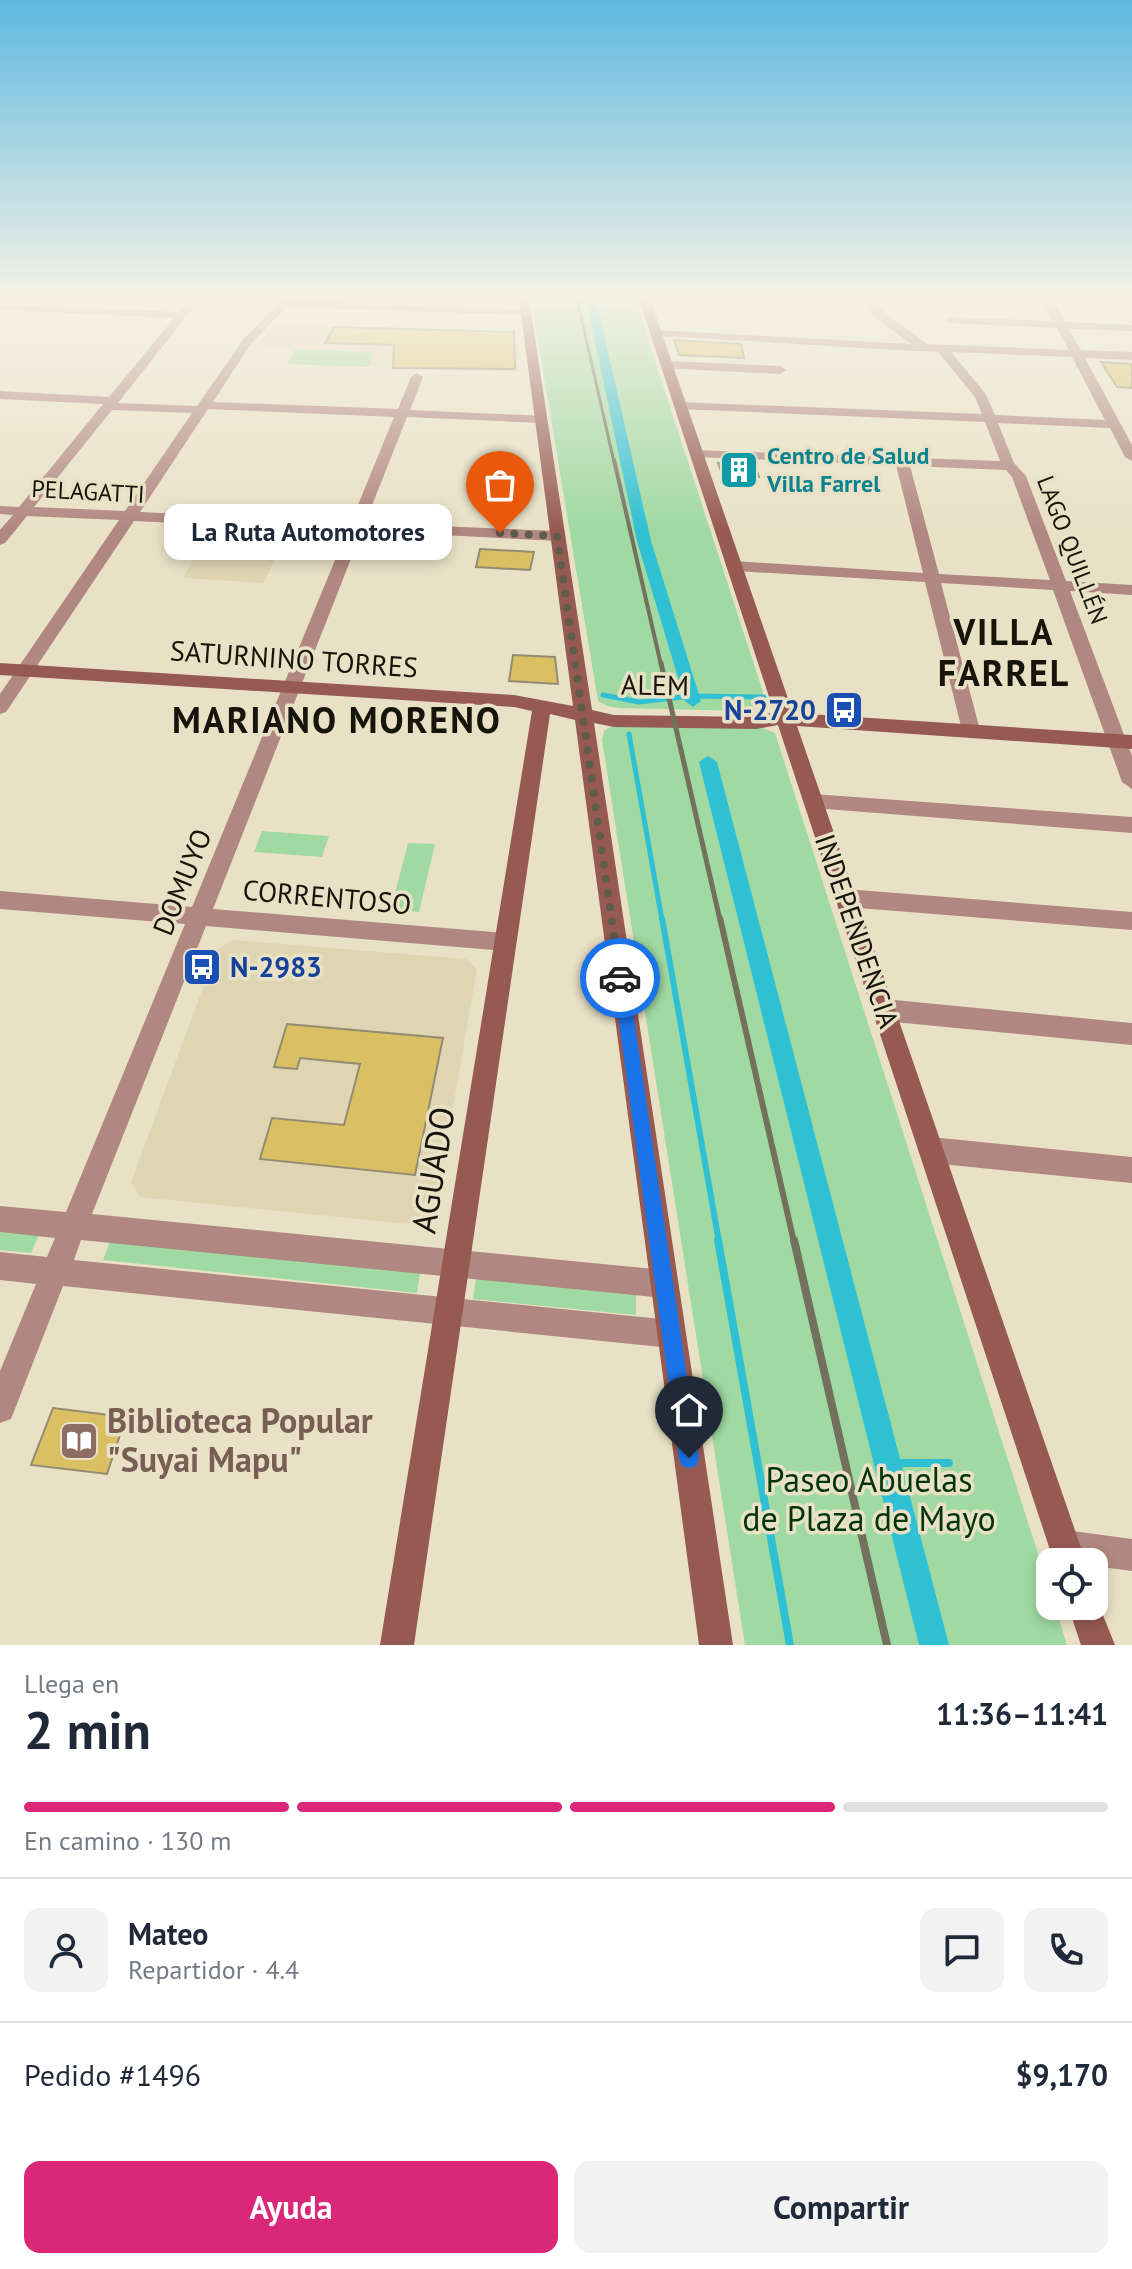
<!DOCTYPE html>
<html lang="es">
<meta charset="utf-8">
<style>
body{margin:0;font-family:"PT Sans",sans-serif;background:#f2f2f3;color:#1f2937;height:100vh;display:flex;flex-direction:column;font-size:30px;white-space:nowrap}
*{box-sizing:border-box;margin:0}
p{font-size:26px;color:#747a83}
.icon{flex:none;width:44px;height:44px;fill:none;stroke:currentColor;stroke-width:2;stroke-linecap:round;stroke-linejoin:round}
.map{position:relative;height:1645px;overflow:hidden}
.side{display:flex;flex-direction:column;background:#fff;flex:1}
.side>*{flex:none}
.tools{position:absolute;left:1036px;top:1548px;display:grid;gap:16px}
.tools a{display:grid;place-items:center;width:72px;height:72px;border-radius:16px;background:#fff;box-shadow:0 4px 12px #0003;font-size:40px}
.pin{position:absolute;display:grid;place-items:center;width:68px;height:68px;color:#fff;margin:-82px -34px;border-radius:50% 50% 50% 0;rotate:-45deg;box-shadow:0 0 8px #0007}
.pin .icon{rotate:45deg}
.courier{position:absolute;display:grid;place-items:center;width:80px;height:80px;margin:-40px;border:6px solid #1a73e8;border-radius:50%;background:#fff;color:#222;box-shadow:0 2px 10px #0007}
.bubble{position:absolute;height:56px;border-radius:16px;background:#fff;box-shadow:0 4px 12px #0003;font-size:26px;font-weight:800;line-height:56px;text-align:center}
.headline em{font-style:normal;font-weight:800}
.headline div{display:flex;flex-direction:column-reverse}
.headline{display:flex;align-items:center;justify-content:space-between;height:136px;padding:0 24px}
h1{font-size:52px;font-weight:800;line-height:60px}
.bar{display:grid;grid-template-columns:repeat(4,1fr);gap:12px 8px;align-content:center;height:96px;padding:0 24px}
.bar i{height:10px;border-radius:6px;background:#e0e1e3}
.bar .current{background:#db2777}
.bar p{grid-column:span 4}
.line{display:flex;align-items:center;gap:20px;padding:0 24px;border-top:2px solid #e0e1e3}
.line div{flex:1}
.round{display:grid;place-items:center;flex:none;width:84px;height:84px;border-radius:16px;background:#f2f2f3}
.button{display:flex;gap:16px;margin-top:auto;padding:16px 24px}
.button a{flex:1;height:92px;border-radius:16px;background:#db2777;color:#fff;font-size:32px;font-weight:800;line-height:92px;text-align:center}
.button a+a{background:#f2f2f3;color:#1f2937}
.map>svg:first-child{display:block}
.built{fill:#dfd5b3}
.green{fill:#a0d9a2}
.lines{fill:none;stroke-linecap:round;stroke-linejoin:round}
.stream-far2{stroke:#30c0d3;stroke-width:5}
.stream-far1{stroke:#30c0d3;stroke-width:6}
.stream{stroke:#30c0d3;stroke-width:8}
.canal{fill:#30c0d3;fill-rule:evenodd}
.building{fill:#dac062;stroke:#938c73;stroke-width:2}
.street{fill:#b18781;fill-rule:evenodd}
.secondary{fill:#965a53;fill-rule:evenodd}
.rail-far4{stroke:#74705e;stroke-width:3}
.rail-far3{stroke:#74705e;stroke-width:4}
.rail-far2{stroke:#74705e;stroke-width:5}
.rail-far1{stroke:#74705e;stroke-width:6}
.rail{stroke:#74705e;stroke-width:8}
.route{fill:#1a73e8}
.done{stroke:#605c4c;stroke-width:8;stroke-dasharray:0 14.4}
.labels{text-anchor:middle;stroke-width:7;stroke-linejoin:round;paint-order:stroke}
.far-culture-label{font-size:24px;font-weight:bold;fill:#0d838f;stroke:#e9e1c6;text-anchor:start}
.far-street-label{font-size:24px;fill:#17150b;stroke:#e9e1c6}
.street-label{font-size:28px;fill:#17150b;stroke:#e9e1c6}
.transit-label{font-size:28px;font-weight:bold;fill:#164399;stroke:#e9e1c6;text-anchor:end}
.near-street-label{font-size:34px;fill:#17150b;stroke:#e9e1c6}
.near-education-label{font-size:34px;font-weight:bold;fill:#785e54;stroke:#e9e1c6;text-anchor:start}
.near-park-label{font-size:34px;fill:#00350a;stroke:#e9e1c6}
.district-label{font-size:36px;font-weight:bold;letter-spacing:2px;fill:#17150b;stroke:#e9e1c6}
</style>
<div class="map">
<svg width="1132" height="1645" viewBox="0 0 1132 1645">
<rect width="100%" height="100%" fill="#e9e1c6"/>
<!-- built -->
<path class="built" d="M273,325L514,332L519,372L287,364L295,349L258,347Z
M210,527L287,531L264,583L183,578Z
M232,940L466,959L477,969L435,1212L418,1225L140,1197L131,1182L217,950Z"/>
<!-- green -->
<path class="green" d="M531,299H635L763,692L764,701L760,707L747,711L619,708L607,706L598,701Z
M296,349L374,352L368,367L287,364Z
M612,726L760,727L775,733L1050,1591V1606H1055L1067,1645H745L602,740L604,731Z
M262,831L329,836L322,857L254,852Z
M408,843L435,844L419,912L391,909Z
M0,1229L40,1233L31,1253L0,1250Z
M110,1241L420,1273L417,1293L103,1260Z
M476,1278L636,1294V1315L473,1299Z"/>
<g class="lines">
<!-- stream-far2 -->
<path class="stream-far2" d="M603,695L639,702L691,696L764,697
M629,734L662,920"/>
<!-- stream-far1 -->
<path class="stream-far1" d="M662,918L719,1242"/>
<!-- stream -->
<path class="stream" d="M718,1240L790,1645
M887,1463H949"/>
<!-- canal -->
<path class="canal" d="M586,299H596L651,541L701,701L693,707L685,701L637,541Z
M708,756L717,762L949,1645H919L699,762Z"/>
</g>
<!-- building -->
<path class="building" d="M334,327L514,332L515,369L393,368L394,345L325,343Z
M674,340L741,344L744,358L679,355Z
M1101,362L1132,364V388L1117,387Z
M754,462L759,477L724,479L718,463Z
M227,528L262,530L250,554L176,550L177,538L208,539L212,533H224Z
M480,549L534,552L530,570L476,567Z
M513,655L555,657L558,684L509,681Z
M287,1024L443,1038L415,1175L260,1159L272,1118L344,1125L360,1064L300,1058L297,1069L274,1067Z
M53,1408L126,1417L107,1474L31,1465Z"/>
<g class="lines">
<!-- street -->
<path class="street" d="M189,299H200L118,403L197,406L243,340L282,299L530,310V314L526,315L286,307L251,344L213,402L398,409L411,377L417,373L423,377L410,410L546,416L547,419L541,423L407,417L365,523L557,531L565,536L557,541L362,531L213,909L505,933L513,935L516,942L513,949L505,951L206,926L92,1214L664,1270L674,1274L678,1284L674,1294L664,1298L81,1240L74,1260L671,1320L681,1324L685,1334L681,1344L671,1348L63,1286L11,1419L0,1423V1371L36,1284L0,1280V1252L47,1257L55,1238L0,1232V1206L66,1212L185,924L0,909V891L192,907L347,531L134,521L6,712L0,714V694L119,520L27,516L5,543L0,545V530L13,515L0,514V506L19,507L103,404L0,399V391L109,397L174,318L0,310V304L179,312ZM208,409L394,417L351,522L140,512ZM112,410L192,413L125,511L34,507Z
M1042,299H1053L1065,322L1132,325V331L1069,329L1081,350L1132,352V360L1085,358L1132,445V461L1125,457L1110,428L998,423L1014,463L1026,476L1066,581L1132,585V595L1070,591L1132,756V789L1122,782L1053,590L941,583L980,730L971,737L962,730L925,582L734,571L726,566L734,561L923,573L896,465L696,457L691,456V450L1000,461L985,422L680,409L674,405L676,402L982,414L975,397L938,352C844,348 750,340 656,336L650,333L656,330L911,344L874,317L865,304L870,301L927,344L1069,350L1057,328L950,323L944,320L950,317L1053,321ZM951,352L1072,357L1105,420L995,415L985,393ZM910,466L1006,470L1012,477L1050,580L939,574Z
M667,361L780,366L786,370L780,374L663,368L661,365Z
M813,794L1132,817V833L813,808L806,806L803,801L806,796Z
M846,889L1132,912V930L846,907L838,904L835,898L838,892Z
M884,999L1132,1023V1045L884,1021L876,1017L872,1010L876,1003Z
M931,1137L1132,1157V1183L931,1163L922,1159L918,1150L922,1141Z
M1065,1530L1132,1539V1571L1094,1566V1562H1064L1053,1558L1049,1546L1053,1534Z"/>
<!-- secondary -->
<path class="secondary" d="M519,299H529L592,710L614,715L756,717L774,712L639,299H650L793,713L1132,735V749L797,726L1086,1562H1054L778,725L756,729L614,727L594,723L733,1645H699L575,720L550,714L414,1645H380L532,711L514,707L0,675V663L514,695L573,706Z
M1094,1593L1115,1645H1081L1068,1606H1094Z"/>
<!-- rail-far4 -->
<path class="rail-far4" d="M577,299L614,462"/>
<!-- rail-far3 -->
<path class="rail-far3" d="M614,460L661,665"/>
<!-- rail-far2 -->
<path class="rail-far2" d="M661,663L720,920"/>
<!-- rail-far1 -->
<path class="rail-far1" d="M720,918L794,1242"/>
<!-- rail -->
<path class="rail" d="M794,1240L887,1645"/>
</g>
<!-- sky -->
<linearGradient id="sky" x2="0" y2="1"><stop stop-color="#5eb9e0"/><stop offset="0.56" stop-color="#f5f2e5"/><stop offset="1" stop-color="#f5f2e5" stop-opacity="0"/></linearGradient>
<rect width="1132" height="530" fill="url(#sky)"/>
<!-- route -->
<path class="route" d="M620,971L628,978L699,1458L696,1466L689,1468L682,1466L679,1458L613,978Z"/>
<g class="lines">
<!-- done -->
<path class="done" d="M500,533L557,536L620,978"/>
</g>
<!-- icons -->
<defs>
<g id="building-square" transform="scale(2)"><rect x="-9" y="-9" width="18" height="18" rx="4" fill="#0f9aa8" stroke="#e9e1c6"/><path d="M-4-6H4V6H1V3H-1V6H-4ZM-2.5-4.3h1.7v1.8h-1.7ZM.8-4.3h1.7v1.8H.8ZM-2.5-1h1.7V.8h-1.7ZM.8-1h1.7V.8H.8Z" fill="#fff"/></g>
<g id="bus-square" transform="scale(2)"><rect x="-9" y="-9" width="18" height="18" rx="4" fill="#1a4fb4" stroke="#e9e1c6"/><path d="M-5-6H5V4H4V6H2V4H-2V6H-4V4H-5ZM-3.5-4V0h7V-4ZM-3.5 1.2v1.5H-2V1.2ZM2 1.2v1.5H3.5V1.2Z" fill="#fff"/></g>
<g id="library-square" transform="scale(2)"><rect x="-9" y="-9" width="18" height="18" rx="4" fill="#8d6e63" stroke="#e9e1c6"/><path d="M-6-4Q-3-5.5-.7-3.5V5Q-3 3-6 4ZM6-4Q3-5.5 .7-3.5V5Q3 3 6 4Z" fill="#fff"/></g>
</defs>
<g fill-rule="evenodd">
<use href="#building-square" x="739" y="470"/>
<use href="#bus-square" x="844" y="710"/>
<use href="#bus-square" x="202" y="967"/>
<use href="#library-square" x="79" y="1441"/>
</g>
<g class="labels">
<!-- far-culture labels -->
<g class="far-culture-label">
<text x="767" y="464">Centro de Salud<tspan x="767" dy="28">Villa Farrel</tspan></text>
</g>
<!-- far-street labels -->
<g class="far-street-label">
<text transform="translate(88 492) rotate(3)" y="8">PELAGATTI</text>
<text transform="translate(1072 550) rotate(69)" y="8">LAGO QUILLÉN</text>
</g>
<!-- street labels -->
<g class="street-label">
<text transform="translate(294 659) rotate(4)" y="10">SATURNINO TORRES</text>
<text transform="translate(655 685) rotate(1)" y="10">ALEM</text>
<text transform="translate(182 882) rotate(-68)" y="10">DOMUYO</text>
<text transform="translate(327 897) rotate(5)" y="10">CORRENTOSO</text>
<text transform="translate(857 931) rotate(71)" y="10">INDEPENDENCIA</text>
</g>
<!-- transit labels -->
<g class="transit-label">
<text x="816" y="720">N-2720</text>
<text x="230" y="977" text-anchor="start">N-2983</text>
</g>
<!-- near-street labels -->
<g class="near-street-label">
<text transform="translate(433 1170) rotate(-81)" y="12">AGUADO</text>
</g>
<!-- near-education labels -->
<g class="near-education-label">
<text x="107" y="1433">Biblioteca Popular<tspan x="107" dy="39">"Suyai Mapu"</tspan></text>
</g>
<!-- near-park labels -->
<g class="near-park-label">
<text x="869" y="1492">Paseo Abuelas<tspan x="869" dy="39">de Plaza de Mayo</tspan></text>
</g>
<!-- district labels -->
<g class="district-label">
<text x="1004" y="645">VILLA<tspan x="1004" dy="41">FARREL</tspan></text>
<text x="337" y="733">MARIANO MORENO</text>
</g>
</g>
</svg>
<div class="tools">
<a><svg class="icon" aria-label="locate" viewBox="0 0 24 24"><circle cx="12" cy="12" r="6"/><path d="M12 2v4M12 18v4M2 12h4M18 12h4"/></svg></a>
</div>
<div class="pin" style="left:500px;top:533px;background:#ea580c"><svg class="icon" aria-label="bag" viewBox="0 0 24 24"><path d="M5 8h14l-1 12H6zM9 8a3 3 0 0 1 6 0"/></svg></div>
<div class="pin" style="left:689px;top:1458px;background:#1f2937"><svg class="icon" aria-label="home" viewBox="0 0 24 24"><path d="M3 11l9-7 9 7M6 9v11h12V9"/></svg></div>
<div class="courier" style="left:620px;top:978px"><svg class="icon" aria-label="car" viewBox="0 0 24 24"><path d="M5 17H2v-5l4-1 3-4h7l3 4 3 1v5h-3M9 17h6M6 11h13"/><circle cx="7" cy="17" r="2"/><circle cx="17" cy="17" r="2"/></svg></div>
<div class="bubble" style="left:164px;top:504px;width:288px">La Ruta Automotores</div>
</div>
<section class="side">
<div class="headline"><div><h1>2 min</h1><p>Llega en</p></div><em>11:36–11:41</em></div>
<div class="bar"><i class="current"></i><i class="current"></i><i class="current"></i><i></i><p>En camino · 130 m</p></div>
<div class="line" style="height:144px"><a class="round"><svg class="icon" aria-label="person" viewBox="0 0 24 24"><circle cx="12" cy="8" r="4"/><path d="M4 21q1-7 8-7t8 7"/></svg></a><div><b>Mateo</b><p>Repartidor · 4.4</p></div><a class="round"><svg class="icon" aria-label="chat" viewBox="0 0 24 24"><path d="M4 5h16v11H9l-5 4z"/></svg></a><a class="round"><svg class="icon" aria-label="phone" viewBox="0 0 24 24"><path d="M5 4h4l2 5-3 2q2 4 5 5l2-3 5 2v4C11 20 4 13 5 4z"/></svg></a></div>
<div class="line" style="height:104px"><div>Pedido #1496</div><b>$9,170</b></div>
<div class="button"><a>Ayuda</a><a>Compartir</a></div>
</section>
